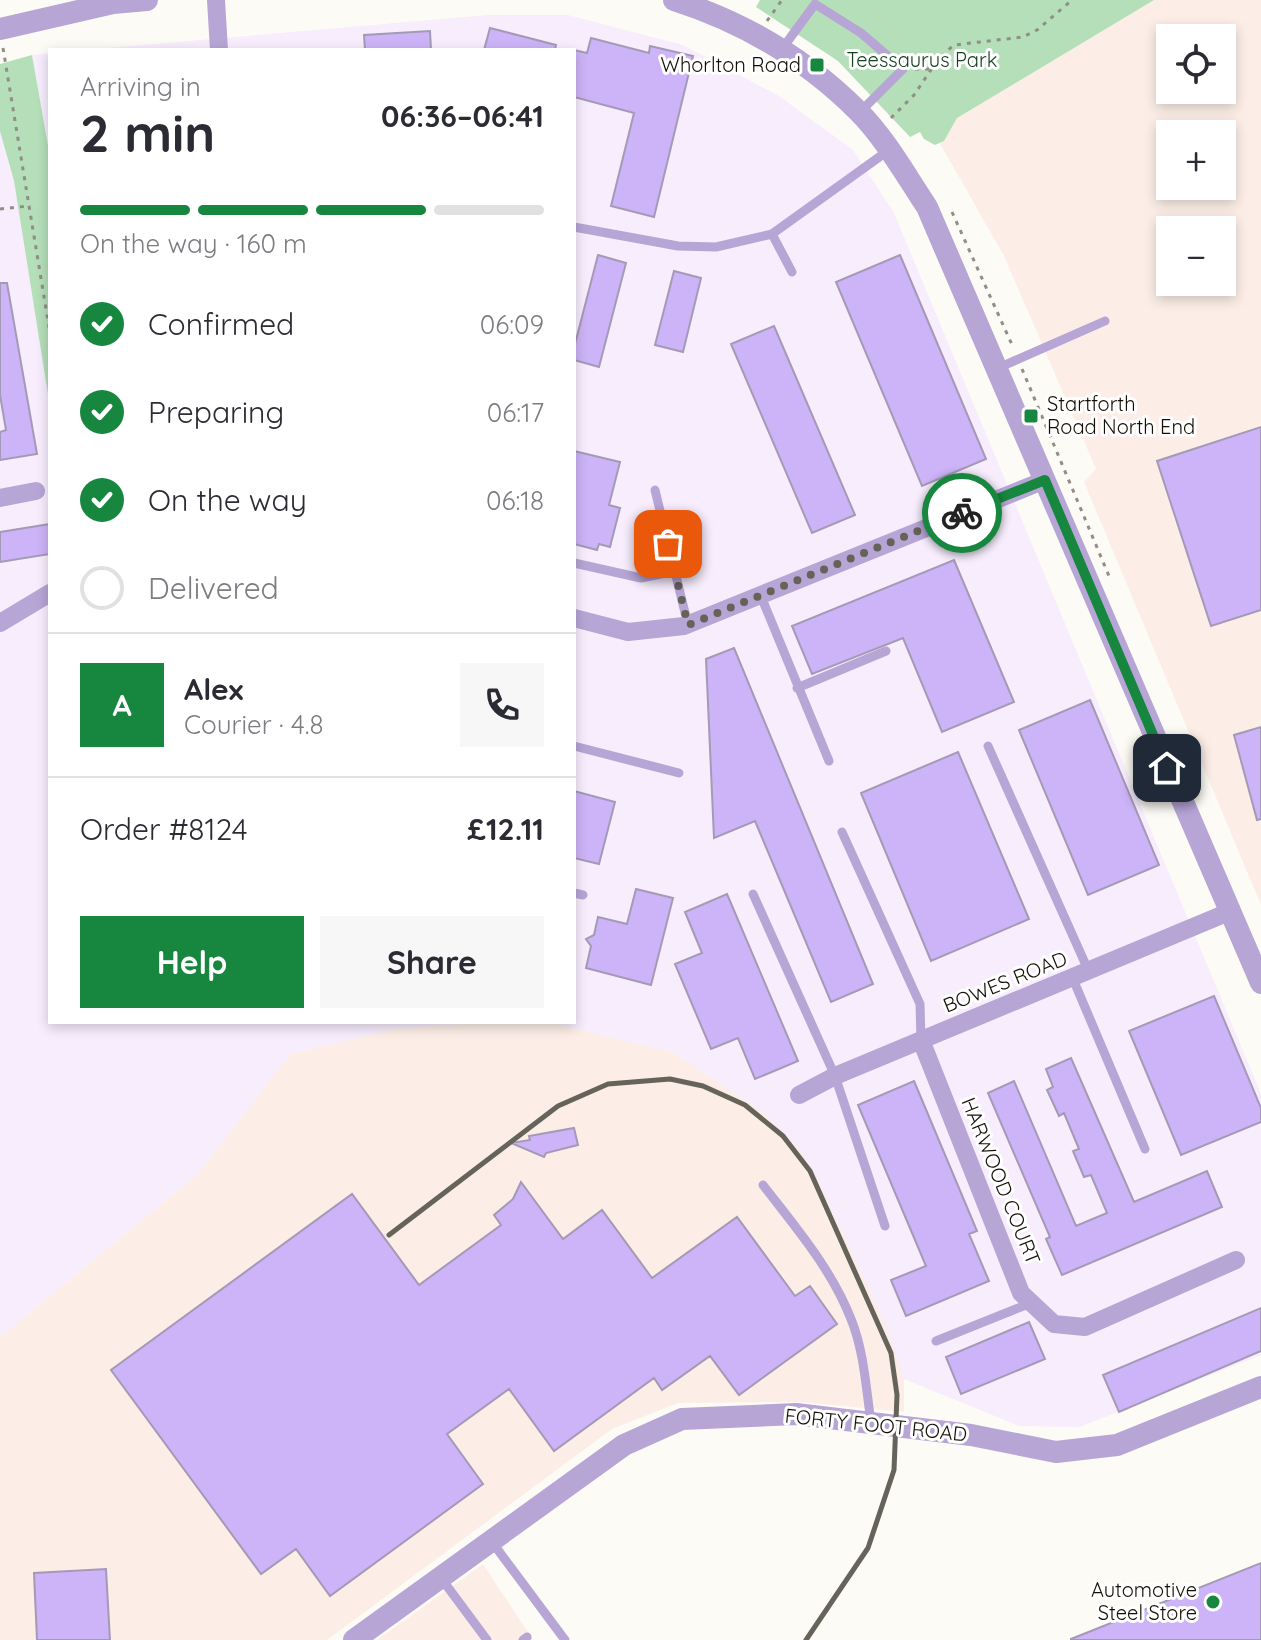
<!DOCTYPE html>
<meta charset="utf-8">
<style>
body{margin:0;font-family:Quicksand,sans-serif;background:#f7f7f7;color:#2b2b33;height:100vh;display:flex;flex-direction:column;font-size:30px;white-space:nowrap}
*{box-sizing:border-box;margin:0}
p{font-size:26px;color:#7c7c81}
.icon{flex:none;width:44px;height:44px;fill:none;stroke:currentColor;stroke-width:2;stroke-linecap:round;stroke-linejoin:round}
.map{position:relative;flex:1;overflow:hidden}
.panel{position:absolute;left:48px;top:48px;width:528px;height:976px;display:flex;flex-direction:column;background:#fff;border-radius:0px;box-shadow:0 4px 12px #0003}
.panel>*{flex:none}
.tools{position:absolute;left:1156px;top:24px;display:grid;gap:16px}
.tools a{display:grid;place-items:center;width:80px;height:80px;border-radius:0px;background:#fff;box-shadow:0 4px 12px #0003;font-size:40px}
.pin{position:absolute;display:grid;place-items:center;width:68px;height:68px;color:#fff;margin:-34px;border-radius:16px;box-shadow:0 4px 12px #0006}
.courier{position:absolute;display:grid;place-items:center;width:80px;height:80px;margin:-40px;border:6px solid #178740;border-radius:50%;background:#fff;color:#222;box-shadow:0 2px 10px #0007}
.head em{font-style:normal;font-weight:700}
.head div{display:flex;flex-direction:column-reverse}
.head{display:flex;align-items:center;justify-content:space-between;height:136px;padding:0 32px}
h1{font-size:52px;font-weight:700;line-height:60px}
.bar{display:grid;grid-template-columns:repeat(4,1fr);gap:12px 8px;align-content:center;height:96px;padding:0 32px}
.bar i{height:10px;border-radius:6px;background:#e1e1e2}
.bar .on{background:#178740}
.bar p{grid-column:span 4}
.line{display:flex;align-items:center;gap:20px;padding:0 32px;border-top:2px solid #e1e1e2}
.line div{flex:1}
.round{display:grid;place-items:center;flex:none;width:84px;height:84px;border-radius:0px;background:#f7f7f7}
ol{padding:0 32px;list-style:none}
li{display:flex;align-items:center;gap:24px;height:88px}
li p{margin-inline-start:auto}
li .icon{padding:8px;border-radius:50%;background:#178740;color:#fff;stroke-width:4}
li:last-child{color:#7c7c81}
li i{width:44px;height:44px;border:4px solid #e1e1e2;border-radius:50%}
.cta{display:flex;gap:16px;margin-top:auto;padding:16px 32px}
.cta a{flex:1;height:92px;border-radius:0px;background:#178740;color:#fff;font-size:32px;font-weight:700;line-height:92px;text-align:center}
.cta a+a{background:#f7f7f7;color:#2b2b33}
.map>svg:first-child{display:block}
.commercial{fill:#f7edfd}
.industrial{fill:#fceee7;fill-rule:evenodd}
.green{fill:#b4dfb9}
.building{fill:#cdb3f7;stroke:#a49ab6;stroke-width:2}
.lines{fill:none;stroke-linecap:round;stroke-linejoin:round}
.path{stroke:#908e86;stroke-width:3;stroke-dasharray:4 6;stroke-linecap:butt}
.service{stroke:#b7a5d6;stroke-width:9}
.minor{stroke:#b7a5d6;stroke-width:18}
.tertiary{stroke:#b7a5d6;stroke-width:22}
.rail{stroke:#66635b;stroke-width:5}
.done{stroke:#65625a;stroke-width:8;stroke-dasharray:0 14.4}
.route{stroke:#178740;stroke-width:10}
.poi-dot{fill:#178740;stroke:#fff;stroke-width:3}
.labels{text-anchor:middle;stroke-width:6;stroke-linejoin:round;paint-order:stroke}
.park-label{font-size:20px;fill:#16421f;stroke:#fff}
.poi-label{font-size:20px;fill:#130f06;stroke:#fff;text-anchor:end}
.street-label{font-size:20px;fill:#130f06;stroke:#fff}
</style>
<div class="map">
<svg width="1261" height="1640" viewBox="0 0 1261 1640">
<rect width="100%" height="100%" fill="#fdfbf5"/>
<!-- commercial -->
<path class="commercial" d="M488,15H568L683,45L779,96L853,150L894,213L1261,1094V1355L1080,1427L1019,1426L904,1379L820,1185L800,1149L760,1110L547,1022H574V50H85Z
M50,53V157L32,55Z
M0,131L14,181L50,407V1022H499L400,1028L291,1054L197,1175L0,1337Z"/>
<!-- industrial -->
<path class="industrial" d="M1144,0H1261V905L1084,482L1096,469L1004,256L930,126ZM1170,38H1222V90H1170ZM1170,134H1222V186H1170ZM1170,230H1222V282H1170Z
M499,1022H547L672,1052L760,1110L800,1149L820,1185L888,1330L904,1379V1412L802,1402L678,1403L612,1429L327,1640H0V1337L197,1175L290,1054L400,1028Z
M483,1564L533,1640H377Z"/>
<!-- green -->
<path class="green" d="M760,0H1154L957,118L944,141L935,145L924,139L920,132L910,137L838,61L756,7Z
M32,55L50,157V407L14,181L0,131V64Z"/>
<!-- building -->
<path class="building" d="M490,28L556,45L555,50H484Z
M430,31L431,50H365L364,35Z
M591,38L649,53L650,46L693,56L654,217L611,206L634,113L574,97V50L587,53Z
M598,255L626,263L599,367L574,360V348Z
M900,255L986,459L922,486L836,282Z
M674,271L701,278L683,352L655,345Z
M0,283H7L37,454L0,460V432L6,430L0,395Z
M774,326L855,515L812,533L731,344Z
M1261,427V610L1211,626L1157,461Z
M574,451L620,462L609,505L620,508L610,547L599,544L597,550L574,544Z
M50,524V554L0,562V532Z
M954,560L1014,702L942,732L903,638L812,674L792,626Z
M734,648L873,984L831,1002L755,821L714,838L706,659Z
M1090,700L1159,865L1088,895L1019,730Z
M1261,727V819L1257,820L1234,735Z
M958,752L1029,919L931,961L861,793Z
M574,791L615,802L599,864L574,858Z
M636,889L673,898L651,985L586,968L591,946L586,939L594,935L598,917L627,924Z
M727,894L798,1061L755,1079L738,1038L711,1049L675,964L702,953L685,912Z
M1214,996L1261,1108V1122L1181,1155L1129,1031Z
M1071,1058L1134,1202L1207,1171L1222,1207L1062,1275L1046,1239L1050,1237L988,1093L1014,1081L1076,1226L1107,1213L1091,1175L1084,1177L1073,1151L1079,1149L1064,1113L1059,1116L1047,1090L1053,1087L1046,1069Z
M914,1081L977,1231L969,1234L989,1281L906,1316L891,1280L926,1266L858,1105Z
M574,1128L578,1145L546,1153L544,1157L511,1143L530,1140L529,1136Z
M521,1182L563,1239L602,1210L652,1278L737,1217L795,1296L810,1286L837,1324L739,1395L710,1356L662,1390L654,1378L554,1451L509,1389L447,1434L483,1484L330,1596L296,1549L261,1574L111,1370L352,1194L419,1285L501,1225L494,1215L513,1199Z
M1261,1308V1351L1119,1412L1103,1375Z
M1029,1322L1045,1359L961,1394L946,1357Z
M1261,1563V1640H1071V1639Z
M106,1569L110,1640H37L34,1573Z"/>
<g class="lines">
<!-- path -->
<path class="path" d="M767,21L782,0
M3,48L50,333
M915,69H931
M891,118L914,95L939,58L954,45L1023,37L1037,30L1072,0
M0,209L28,206
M952,212L1013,347
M1022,369L1109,576"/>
<!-- service -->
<path class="service" d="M782,49L815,4L861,33L903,69L860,112
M574,227L678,246L716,247L772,234L889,150
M772,234L792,272
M998,368L1105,321
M655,490L688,625
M574,563L641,578L675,571
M760,594L829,761
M797,688L886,651
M574,746L679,773
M988,746L1089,972
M842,832L920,1004L921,1040
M574,893L583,895
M753,894L835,1076L885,1226
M1073,979L1145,1149
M763,1185C796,1228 831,1268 851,1319C864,1351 866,1388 871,1422
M936,1341L1031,1303
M492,1542L565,1640
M441,1578L487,1640
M523,1640L527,1637"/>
<!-- minor -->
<path class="minor" d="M216,0L219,50
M0,498L36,491
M574,618L628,632L684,626L1045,480
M0,623L50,593
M921,1040L1021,1293L1054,1324L1085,1327L1236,1260
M799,1095L835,1076L1229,912"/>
<!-- tertiary -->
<path class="tertiary" d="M674,0C743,22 806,59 858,111C885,138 905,174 927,207L1261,983
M0,29L113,3L147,0
M354,1640L624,1445L682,1419L796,1414L971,1435L1056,1452L1117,1445L1261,1387"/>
<!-- rail -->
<path class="rail" d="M389,1235L558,1106L608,1084L670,1079L703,1086L745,1105L783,1136L810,1171L891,1353L897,1395L894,1470L868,1548L806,1640"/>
</g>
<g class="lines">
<!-- done -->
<path class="done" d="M668,544L688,625L962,513"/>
<!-- route -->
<path class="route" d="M962,513L1045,480L1167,768"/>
</g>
<!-- markers -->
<g class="poi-dot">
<rect x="809" y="57" width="16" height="16" rx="4"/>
<rect x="1023" y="408" width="16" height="16" rx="4"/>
<circle cx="1213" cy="1602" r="8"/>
</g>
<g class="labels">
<!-- park labels -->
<g class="park-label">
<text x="922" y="67">Teessaurus Park</text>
</g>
<!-- poi labels -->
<g class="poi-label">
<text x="801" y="72">Whorlton Road</text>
<text x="1047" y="411" text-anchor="start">Startforth<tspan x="1047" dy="23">Road North End</tspan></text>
<text x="1197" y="1597">Automotive<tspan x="1197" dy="23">Steel Store</tspan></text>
</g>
<!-- street labels -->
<g class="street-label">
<text transform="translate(1005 982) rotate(-22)" y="7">BOWES ROAD</text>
<text transform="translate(1001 1181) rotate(68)" y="7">HARWOOD COURT</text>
<text transform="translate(876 1425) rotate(6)" y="7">FORTY FOOT ROAD</text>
</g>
</g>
</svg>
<div class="tools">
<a><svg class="icon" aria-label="locate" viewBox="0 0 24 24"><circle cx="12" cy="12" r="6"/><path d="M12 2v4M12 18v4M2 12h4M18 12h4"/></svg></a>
<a>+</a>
<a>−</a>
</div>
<div class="pin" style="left:668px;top:544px;background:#ea580c"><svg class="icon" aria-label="bag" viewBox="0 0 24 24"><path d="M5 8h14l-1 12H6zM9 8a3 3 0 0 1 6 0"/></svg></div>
<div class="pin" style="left:1167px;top:768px;background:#1f2937"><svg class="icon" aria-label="home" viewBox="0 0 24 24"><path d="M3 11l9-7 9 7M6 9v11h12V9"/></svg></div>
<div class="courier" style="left:962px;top:513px"><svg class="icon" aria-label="bike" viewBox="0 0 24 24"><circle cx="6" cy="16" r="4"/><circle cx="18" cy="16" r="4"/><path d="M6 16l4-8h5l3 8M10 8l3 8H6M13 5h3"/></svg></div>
<section class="panel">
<div class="head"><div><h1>2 min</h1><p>Arriving in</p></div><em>06:36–06:41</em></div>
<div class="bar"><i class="on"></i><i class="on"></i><i class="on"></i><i></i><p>On the way · 160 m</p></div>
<ol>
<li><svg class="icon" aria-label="check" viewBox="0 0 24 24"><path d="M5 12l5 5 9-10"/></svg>Confirmed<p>06:09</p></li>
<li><svg class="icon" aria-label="check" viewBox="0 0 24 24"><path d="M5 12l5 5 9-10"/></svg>Preparing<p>06:17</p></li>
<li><svg class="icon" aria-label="check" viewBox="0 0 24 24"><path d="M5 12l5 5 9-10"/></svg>On the way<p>06:18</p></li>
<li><i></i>Delivered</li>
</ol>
<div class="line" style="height:144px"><b class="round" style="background:#178740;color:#fff">A</b><div><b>Alex</b><p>Courier · 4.8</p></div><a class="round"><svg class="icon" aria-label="phone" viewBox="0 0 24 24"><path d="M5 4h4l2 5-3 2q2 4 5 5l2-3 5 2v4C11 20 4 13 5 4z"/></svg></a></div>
<div class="line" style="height:104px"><div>Order #8124</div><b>£12.11</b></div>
<div class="cta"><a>Help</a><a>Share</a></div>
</section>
</div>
